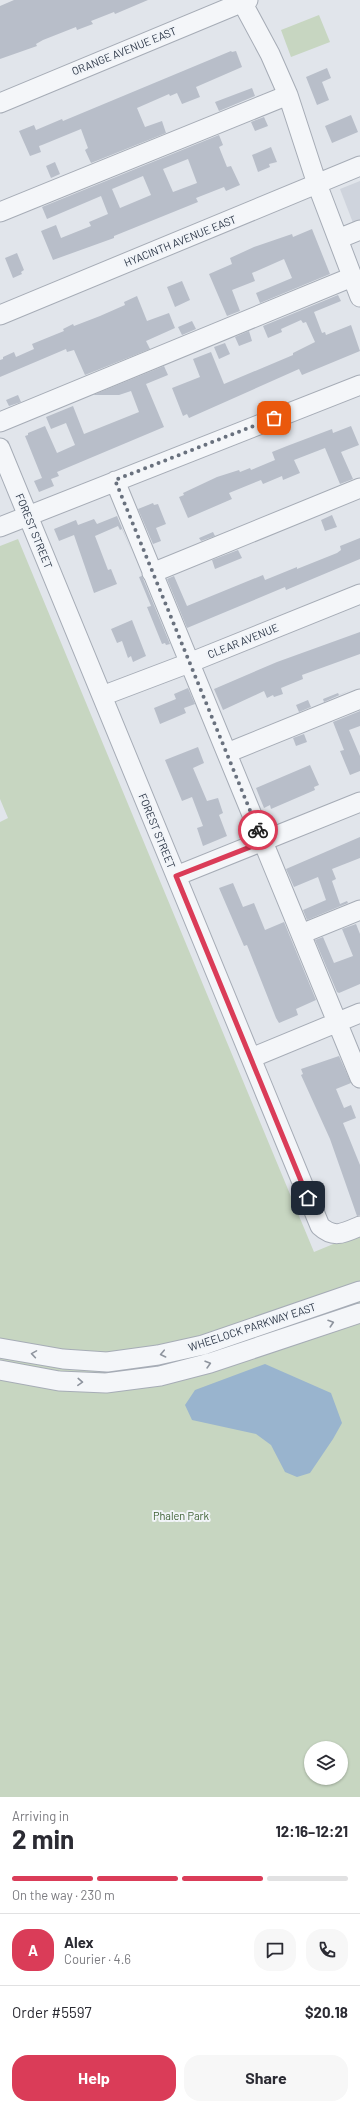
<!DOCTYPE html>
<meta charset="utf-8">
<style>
body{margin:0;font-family:Barlow,sans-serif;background:#f7f7f7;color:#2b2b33;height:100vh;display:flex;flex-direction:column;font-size:15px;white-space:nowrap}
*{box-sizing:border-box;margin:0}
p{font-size:13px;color:#7c7c81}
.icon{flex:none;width:22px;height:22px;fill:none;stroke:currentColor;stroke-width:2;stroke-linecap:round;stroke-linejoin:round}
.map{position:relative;height:1797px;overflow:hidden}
.panel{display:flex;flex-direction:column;background:#fff;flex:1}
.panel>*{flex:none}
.buttons{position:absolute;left:304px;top:1741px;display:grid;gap:8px}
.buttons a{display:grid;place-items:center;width:44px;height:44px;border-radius:50%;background:#fff;box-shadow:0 1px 3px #0004;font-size:20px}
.pin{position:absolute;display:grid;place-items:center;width:34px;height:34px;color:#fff;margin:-17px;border-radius:8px;box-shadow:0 2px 6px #0006}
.courier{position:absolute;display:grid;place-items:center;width:40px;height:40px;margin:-20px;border:3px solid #da3c58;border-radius:50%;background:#fff;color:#222;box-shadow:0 1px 5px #0007}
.summary em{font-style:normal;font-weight:700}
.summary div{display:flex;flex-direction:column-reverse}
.summary{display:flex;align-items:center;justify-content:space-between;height:68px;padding:0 12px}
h1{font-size:26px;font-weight:700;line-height:30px}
.bar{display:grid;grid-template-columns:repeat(4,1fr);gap:6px 4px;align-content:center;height:48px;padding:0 12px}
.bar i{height:5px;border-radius:3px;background:#e1e1e2}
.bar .active{background:#da3c58}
.bar p{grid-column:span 4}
.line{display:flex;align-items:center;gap:10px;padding:0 12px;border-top:1px solid #e1e1e2}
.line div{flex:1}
.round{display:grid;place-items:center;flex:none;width:42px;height:42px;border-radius:16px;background:#f7f7f7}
.primary-button{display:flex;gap:8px;margin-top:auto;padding:8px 12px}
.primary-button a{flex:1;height:46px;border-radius:16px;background:#da3c58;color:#fff;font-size:16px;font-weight:700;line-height:46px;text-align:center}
.primary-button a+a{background:#f7f7f7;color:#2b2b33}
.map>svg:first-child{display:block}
.built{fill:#cfd4dd}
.green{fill:#c7d6c1;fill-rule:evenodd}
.water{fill:#99b4ce}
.building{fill:#b8bec9;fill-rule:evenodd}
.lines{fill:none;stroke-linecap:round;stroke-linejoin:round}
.minor-casing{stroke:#a6acb6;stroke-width:21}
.minor{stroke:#f4f6f9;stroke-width:19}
.oneway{stroke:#8e949e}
.done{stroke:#69717e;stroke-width:4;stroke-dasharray:0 7.2}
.route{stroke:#da3c58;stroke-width:5}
.labels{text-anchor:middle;stroke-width:4;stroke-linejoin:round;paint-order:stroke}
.street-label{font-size:11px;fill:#283344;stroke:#f1f4f8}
.park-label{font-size:11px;fill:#3e6134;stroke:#f1f4f8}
</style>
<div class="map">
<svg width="360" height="1797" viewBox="0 0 360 1797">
<rect width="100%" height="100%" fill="#e1e5eb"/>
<!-- built -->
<path class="built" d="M360,181V241L340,189Z"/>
<!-- green -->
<path class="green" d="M319,15L330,42L291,57L281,30Z
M18,539L314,1252L360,1233V1797H0V822L8,818L0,799V546ZM311,1748H341V1778H311Z"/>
<!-- water -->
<path class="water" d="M265,1364L331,1393L342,1423L333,1439L310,1473L297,1477L285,1472L271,1445L256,1434L192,1420L185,1405L195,1390Z"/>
<!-- building -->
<path class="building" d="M14,0H148L115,14L114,12L91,21L93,24L77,30L76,27L43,40L36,44L37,46L0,59V6Z
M231,51L232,52L236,51L242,67L196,87L200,97L182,104L177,93L170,96L169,94L137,108L145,127L162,121L166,133L91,163L85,150L88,148L81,129L42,145L39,146L41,152L30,156L19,131L34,125L36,130L62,119L63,121Z
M327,68L331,78L322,82L329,100L317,105L306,77Z
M252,88L255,96L219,111L215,102Z
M351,115L358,132L332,143L325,126Z
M264,117L268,126L255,131L251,122Z
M219,135L223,145L219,147L227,167L231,166L240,185L226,191L224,187L196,198L198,202L114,236V238L53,260L41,231L56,225L61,238L91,226L89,222L108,214L101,196L47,219L42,207ZM188,159L197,183L173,192L163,169ZM143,176L151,195L120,208L112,189Z
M271,147L277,162L269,164L270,167L258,172L252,155Z
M55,162L60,174L51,178L46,166Z
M312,229L330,274L260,303L256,293L292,278L284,259L252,273L255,281L232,290L240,311L227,316L209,274L232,264L230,258L254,247L292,234L293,237Z
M17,253L24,270L21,272L22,274L13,278L5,258Z
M182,281L190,300L175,307L167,287Z
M338,295L341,301L314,312L322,333L325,332L326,335L351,325L360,351L302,375L299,369L189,418L187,414L183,416L172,388L200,377L193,359L211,352L224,384L293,355V353L315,342L306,322L303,323L301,320L281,329L282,332L268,338L263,326Z
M137,296L147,321L169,313L175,328L146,341L150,349L85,375L74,350L67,352L66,349L0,377V360L3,359V357L14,352L16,357L34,349L32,344L64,331L63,329L73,324L74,326L100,316L125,305L124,302Z
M192,321L196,329L182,335L178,327Z
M249,331L252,341L239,346L235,337Z
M225,343L230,354L219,359L214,347Z
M164,366L168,375L146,384L164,427L57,472L59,476L51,479L54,486L39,492L34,481L42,478L25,436L28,435V433L45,426L57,453L75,445L66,423L51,429L46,417L73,406L84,434L139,412L131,391L119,395H93Z
M18,395L21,402L9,406L6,400Z
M351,426L359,445L341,452L353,479L340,484L325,448L294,460L300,473L283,480L282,476L263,484L261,480L229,493L232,499L188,518L179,497L184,495L183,493L217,477L239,470L240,472L250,468L251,470L275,460L272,452L287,446L332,429L333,433Z
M153,503L154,505L158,504L166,524L156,528L161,541L153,544L138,509Z
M332,515L337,527L325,531L321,520Z
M117,516L132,552L122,529L120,530L118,526L95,536L108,570L111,569L117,584L94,593L74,535L59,541L54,529L76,520L78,525L94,519L97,524Z
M213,532L215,536L201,541L199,538Z
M360,538V559L286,590L285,587L187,628L167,579L174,576L187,606L263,575L265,580L297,567V569L337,553L341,550L340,546Z
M238,550L242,558L215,569L212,560Z
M142,576L170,644L166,645L165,643L162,644L147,607L151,606L139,577Z
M132,620L146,656L133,662L131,656L128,658L122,641L117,643L111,629Z
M360,632V654L302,675L303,679L281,688L283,694L274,697L273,695L267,698L264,691L223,710L214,689L277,662Z
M188,688L195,704L184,708L186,713L160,724L154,708L176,699L174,694Z
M353,689L324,702L323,699L338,693L339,695Z
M308,700L311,707L299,712L296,705Z
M360,711V726L349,730L360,756V771L350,775L340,751L344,750L333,722Z
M304,734L307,742L296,746L293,738Z
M198,747L204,763L193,768L207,801L218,798L223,813L219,815L227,836L203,846L197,828L203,826L192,797L182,801L165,760Z
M310,765L319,785L314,787L315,790L271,809L270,805L264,808L256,788Z
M360,837V858L332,869L336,879L332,881L340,904L347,901L348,903L307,920L303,910L326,900L318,877L294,887L286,869Z
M233,883L243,907L254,903L265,930L284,922L316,1000L296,1009L298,1015L279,1023L276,1018L247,945L244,946L219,888Z
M356,924L360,934V984L339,993L337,992L315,940L323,937L334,963L353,956L342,929Z
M339,1056L351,1083L336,1089L344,1108L351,1105L356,1118L343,1123L360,1165V1215L357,1216L330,1139L301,1075L303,1074L301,1069Z"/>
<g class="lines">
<!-- minor casing -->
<g class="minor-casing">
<path id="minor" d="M241,0L270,54L288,95L317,184L360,297
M0,103L248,0
M0,212L288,95
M338,239L360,230
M0,315L360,166
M0,422L352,277
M0,448L320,1226C334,1239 344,1233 360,1226
M115,481L360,1078
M0,527L360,385
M152,573L360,488
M102,696L189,663L360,594
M227,753L360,699
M176,876L360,802
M301,934L360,910
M251,1058L360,1013
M0,1348L63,1359L107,1362L158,1355L203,1345L360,1291
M0,1370L59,1381L106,1383L160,1376L210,1363L360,1313"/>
</g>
<!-- minor -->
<use href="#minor" class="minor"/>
</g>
<!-- one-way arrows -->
<defs><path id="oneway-chevron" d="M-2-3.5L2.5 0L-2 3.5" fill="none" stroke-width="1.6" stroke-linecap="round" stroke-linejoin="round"/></defs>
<g class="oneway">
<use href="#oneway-chevron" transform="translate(331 1323) rotate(-18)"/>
<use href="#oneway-chevron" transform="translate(34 1354) rotate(-171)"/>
<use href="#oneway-chevron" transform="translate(163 1354) rotate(168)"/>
<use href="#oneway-chevron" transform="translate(208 1364) rotate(-16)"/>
<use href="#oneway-chevron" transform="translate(80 1382) rotate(3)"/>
</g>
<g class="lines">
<!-- done -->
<path class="done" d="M258,830L115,480L274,418"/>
<!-- route -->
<path class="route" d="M258,830L263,842L176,876L308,1198"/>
</g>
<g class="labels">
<!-- street labels -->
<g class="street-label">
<text transform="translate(124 51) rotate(-22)" y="4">ORANGE AVENUE EAST</text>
<text transform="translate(180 241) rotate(-22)" y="4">HYACINTH AVENUE EAST</text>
<text transform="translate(34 531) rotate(68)" y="4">FOREST STREET</text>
<text transform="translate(243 641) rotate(-22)" y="4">CLEAR AVENUE</text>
<text transform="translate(157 831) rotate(68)" y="4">FOREST STREET</text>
<text transform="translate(252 1327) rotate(-18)" y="4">WHEELOCK PARKWAY EAST</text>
</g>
<!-- park labels -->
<g class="park-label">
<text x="181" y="1520">Phalen Park</text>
</g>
</g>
</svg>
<div class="buttons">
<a><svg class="icon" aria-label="layers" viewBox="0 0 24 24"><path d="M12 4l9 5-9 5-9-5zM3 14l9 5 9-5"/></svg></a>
</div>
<div class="pin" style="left:274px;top:418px;background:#ea580c"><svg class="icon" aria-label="bag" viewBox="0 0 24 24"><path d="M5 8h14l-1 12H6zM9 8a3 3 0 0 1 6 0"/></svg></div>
<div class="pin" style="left:308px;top:1198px;background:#1f2937"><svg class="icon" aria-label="home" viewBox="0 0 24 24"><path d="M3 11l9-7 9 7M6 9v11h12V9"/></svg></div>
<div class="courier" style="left:258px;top:830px"><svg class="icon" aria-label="bike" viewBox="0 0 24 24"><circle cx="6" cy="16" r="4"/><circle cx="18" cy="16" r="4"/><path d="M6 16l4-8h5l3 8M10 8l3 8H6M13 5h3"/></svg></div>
</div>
<section class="panel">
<div class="summary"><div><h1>2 min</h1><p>Arriving in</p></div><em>12:16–12:21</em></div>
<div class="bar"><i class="active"></i><i class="active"></i><i class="active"></i><i></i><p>On the way · 230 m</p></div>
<div class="line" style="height:72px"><b class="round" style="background:#da3c58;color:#fff">A</b><div><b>Alex</b><p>Courier · 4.6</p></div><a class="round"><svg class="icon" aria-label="chat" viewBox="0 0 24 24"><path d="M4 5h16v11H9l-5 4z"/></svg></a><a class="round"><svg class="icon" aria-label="phone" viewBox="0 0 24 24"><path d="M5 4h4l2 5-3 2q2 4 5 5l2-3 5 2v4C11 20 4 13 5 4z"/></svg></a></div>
<div class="line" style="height:52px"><div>Order #5597</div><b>$20.18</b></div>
<div class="primary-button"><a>Help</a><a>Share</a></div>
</section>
